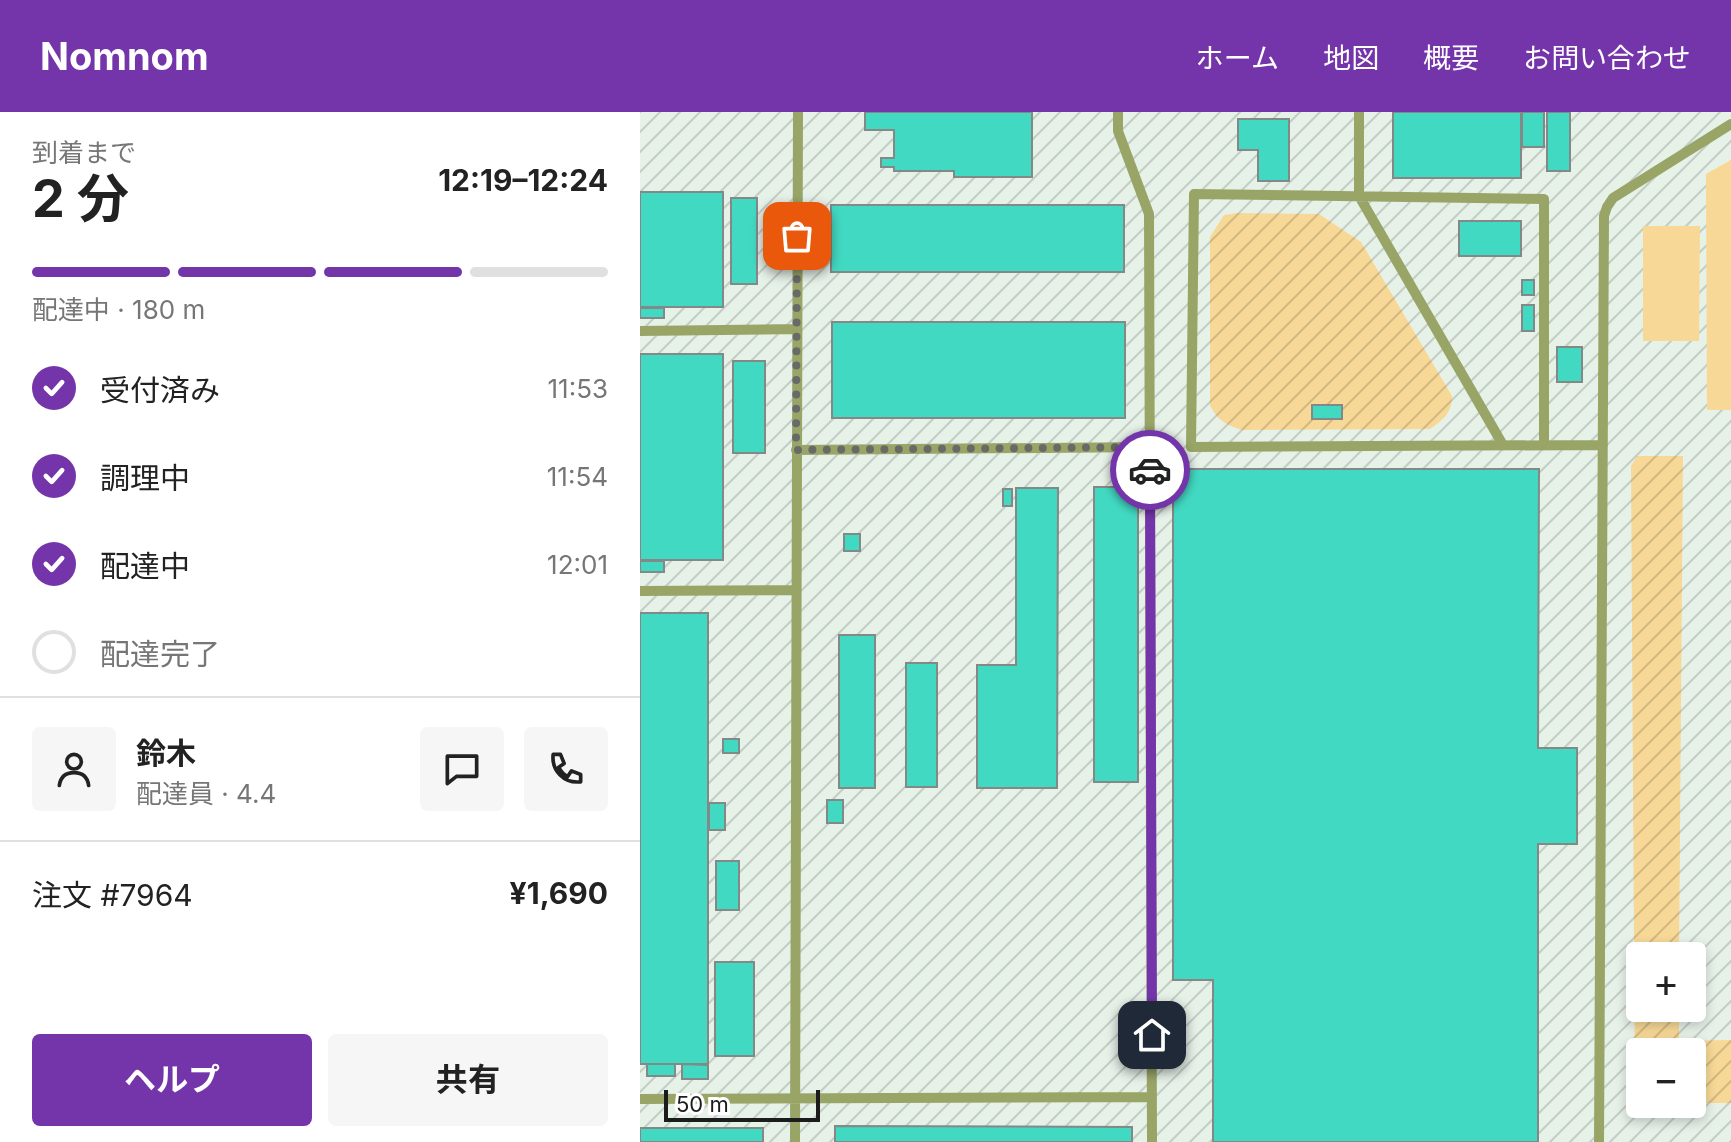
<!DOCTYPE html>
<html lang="ja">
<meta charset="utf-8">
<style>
body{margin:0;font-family:Inter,"Noto Sans JP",sans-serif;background:#f6f6f6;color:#222;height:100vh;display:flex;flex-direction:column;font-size:30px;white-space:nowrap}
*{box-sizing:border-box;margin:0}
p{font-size:26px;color:#767676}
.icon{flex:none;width:44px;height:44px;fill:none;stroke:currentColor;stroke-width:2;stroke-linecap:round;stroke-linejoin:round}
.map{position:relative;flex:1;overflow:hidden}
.side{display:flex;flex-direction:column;background:#fff;width:640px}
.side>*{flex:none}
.tools{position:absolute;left:986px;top:830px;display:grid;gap:16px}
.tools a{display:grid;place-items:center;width:80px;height:80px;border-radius:8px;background:#fff;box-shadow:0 4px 12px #0003;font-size:40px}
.scale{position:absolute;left:24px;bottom:20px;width:156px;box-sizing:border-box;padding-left:8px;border:4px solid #1b1c1b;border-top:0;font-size:22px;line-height:28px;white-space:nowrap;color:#1b1c1b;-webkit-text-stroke:6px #fff;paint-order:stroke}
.pin{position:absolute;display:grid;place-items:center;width:68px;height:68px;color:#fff;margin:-34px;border-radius:16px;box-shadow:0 4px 12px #0006}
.courier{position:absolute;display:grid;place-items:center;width:80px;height:80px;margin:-40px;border:6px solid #7435aa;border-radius:50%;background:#fff;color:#222;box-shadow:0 2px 10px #0007}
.summary em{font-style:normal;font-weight:700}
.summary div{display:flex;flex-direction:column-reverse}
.summary{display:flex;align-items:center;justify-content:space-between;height:136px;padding:0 32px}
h1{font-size:52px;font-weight:700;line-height:60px}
.bar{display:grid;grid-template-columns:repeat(4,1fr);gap:12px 8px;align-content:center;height:96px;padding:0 32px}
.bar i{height:10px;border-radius:6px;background:#e0e0e0}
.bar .active{background:#7435aa}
.bar p{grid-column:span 4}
.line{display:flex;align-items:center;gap:20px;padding:0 32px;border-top:2px solid #e0e0e0}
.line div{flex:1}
.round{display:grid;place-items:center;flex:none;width:84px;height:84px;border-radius:8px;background:#f6f6f6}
ol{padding:0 32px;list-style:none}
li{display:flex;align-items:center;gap:24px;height:88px}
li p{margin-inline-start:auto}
li .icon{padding:8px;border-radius:50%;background:#7435aa;color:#fff;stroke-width:4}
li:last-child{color:#767676}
li i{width:44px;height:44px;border:4px solid #e0e0e0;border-radius:50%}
.button{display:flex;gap:16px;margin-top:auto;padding:16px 32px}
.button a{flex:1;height:92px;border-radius:8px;background:#7435aa;color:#fff;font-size:32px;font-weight:700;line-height:92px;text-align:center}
.button a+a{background:#f6f6f6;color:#222}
header{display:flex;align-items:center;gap:48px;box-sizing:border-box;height:112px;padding:0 40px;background:#7435aa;color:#fff}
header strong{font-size:38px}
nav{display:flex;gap:44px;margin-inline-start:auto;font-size:28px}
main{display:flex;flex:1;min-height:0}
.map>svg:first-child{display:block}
.industrial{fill:url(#industrial-furrows);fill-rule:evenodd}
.grass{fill:#f7d896}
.garden{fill:url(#garden-furrows)}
.building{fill:#42d9c2;stroke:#838987;stroke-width:2}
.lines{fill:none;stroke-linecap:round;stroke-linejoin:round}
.lane{stroke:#99a567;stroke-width:10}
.done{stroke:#686a68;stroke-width:8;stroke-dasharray:0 14.4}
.route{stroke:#7435aa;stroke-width:10}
</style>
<header>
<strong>Nomnom</strong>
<nav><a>ホーム</a><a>地図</a><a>概要</a><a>お問い合わせ</a></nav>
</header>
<main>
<section class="side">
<div class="summary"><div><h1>2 分</h1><p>到着まで</p></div><em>12:19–12:24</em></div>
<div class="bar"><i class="active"></i><i class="active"></i><i class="active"></i><i></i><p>配達中 · 180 m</p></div>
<ol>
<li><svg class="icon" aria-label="check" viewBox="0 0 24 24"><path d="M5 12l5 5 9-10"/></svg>受付済み<p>11:53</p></li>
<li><svg class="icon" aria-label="check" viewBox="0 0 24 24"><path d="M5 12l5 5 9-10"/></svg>調理中<p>11:54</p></li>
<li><svg class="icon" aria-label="check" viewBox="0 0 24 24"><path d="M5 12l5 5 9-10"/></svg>配達中<p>12:01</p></li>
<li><i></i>配達完了</li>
</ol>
<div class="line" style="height:144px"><a class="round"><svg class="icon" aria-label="person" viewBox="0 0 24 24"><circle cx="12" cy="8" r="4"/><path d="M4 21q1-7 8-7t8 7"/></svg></a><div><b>鈴木</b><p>配達員 · 4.4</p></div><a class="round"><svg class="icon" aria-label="chat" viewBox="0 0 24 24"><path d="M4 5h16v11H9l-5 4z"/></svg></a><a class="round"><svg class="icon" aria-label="phone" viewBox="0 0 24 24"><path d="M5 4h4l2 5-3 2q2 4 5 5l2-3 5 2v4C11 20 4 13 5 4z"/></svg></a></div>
<div class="line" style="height:104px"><div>注文 #7964</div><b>¥1,690</b></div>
<div class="button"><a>ヘルプ</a><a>共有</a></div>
</section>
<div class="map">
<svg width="1091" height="1030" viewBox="0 0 1091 1030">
<defs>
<pattern id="industrial-furrows" width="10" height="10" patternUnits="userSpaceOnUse" patternTransform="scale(2)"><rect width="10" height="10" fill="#e6f1e8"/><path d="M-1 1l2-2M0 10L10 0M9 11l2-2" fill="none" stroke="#c5cec6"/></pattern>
<pattern id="garden-furrows" width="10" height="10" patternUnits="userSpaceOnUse" patternTransform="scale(2)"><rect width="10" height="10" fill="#f7d896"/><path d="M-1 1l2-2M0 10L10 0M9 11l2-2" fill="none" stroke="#d3b981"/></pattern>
</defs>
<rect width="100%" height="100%" fill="#f6faf6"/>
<!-- industrial -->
<path class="industrial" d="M0,0H1091V1030H0ZM1000,844H1052V896H1000ZM1000,940H1052V992H1000Z"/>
<!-- grass -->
<path class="grass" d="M1091,48V298H1067L1066,62Z
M1003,114H1060L1059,229H1003Z"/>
<!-- garden -->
<path class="garden" d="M597,101L679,102L721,130L812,284C812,301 803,308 790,317L602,318C586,313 577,308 570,293V125L584,103Z
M997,344H1043L1039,844H1000V896H1039V929L1091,928V991H1052V940H1000V990L995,985L991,354Z"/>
<!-- building -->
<path class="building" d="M225,0H392V65H314V59H254V55H241V46H254V18H225Z
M753,0H881V66H753Z
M882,0H904V35H882Z
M907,0H930V59H907Z
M598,7H649V69H618V38H598Z
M0,80H83V195H0Z
M91,86H117V172H91Z
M191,93H484V160H191Z
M819,109H881V144H819Z
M882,168H894V183H882Z
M882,193H894V219H882Z
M0,196H24V206H0Z
M192,210H485V306H192Z
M917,235H942V270H917Z
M0,242H83V448H0Z
M93,249H125V341H93Z
M672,293H702V307H672Z
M533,357H899L898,636H937V732H898V1030H573V868H533Z
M454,375H498V670H454Z
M376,376H418L417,676H337V553H376Z
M363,377H372V394H363Z
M204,422H220V439H204Z
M0,449H24V460H0Z
M0,501H68V952H0Z
M199,523H235V676H199Z
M266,551H297V675H266Z
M83,627H99V641H83Z
M187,688H203V711H187Z
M69,691H85V718H69Z
M76,749H99V798H76Z
M75,850H114V944H75Z
M7,952H35V964H7Z
M42,952L68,953V967H42Z
M195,1014L492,1015V1030H195Z
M0,1016H123V1030H0Z"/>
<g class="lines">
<!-- lane -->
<path class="lane" d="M478,0V19L509,102L512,1030
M719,0V84L863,333
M0,219L157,217
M904,333V87L554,82L551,335L963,333
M156,338L510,335
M0,479L156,478
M0,987L512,985
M155,1030L158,0
M959,1030L964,104L967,95L973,86L1091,12"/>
</g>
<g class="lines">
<!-- done -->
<path class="done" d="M157,124L156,338L510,335V358"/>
<!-- route -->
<path class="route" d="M510,358L512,923"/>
</g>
</svg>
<div class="tools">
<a>+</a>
<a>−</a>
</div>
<div class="scale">50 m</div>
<div class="pin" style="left:157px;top:124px;background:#ea580c"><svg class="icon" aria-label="bag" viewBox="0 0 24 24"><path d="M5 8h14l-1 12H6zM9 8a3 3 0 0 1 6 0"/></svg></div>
<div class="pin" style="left:512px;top:923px;background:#1f2937"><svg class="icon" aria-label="home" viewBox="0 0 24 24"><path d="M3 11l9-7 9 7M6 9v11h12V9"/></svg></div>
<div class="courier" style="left:510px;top:358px"><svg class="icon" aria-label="car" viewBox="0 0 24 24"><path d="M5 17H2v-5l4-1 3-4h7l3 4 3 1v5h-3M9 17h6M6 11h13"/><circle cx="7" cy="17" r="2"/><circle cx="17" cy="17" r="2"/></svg></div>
</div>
</main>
